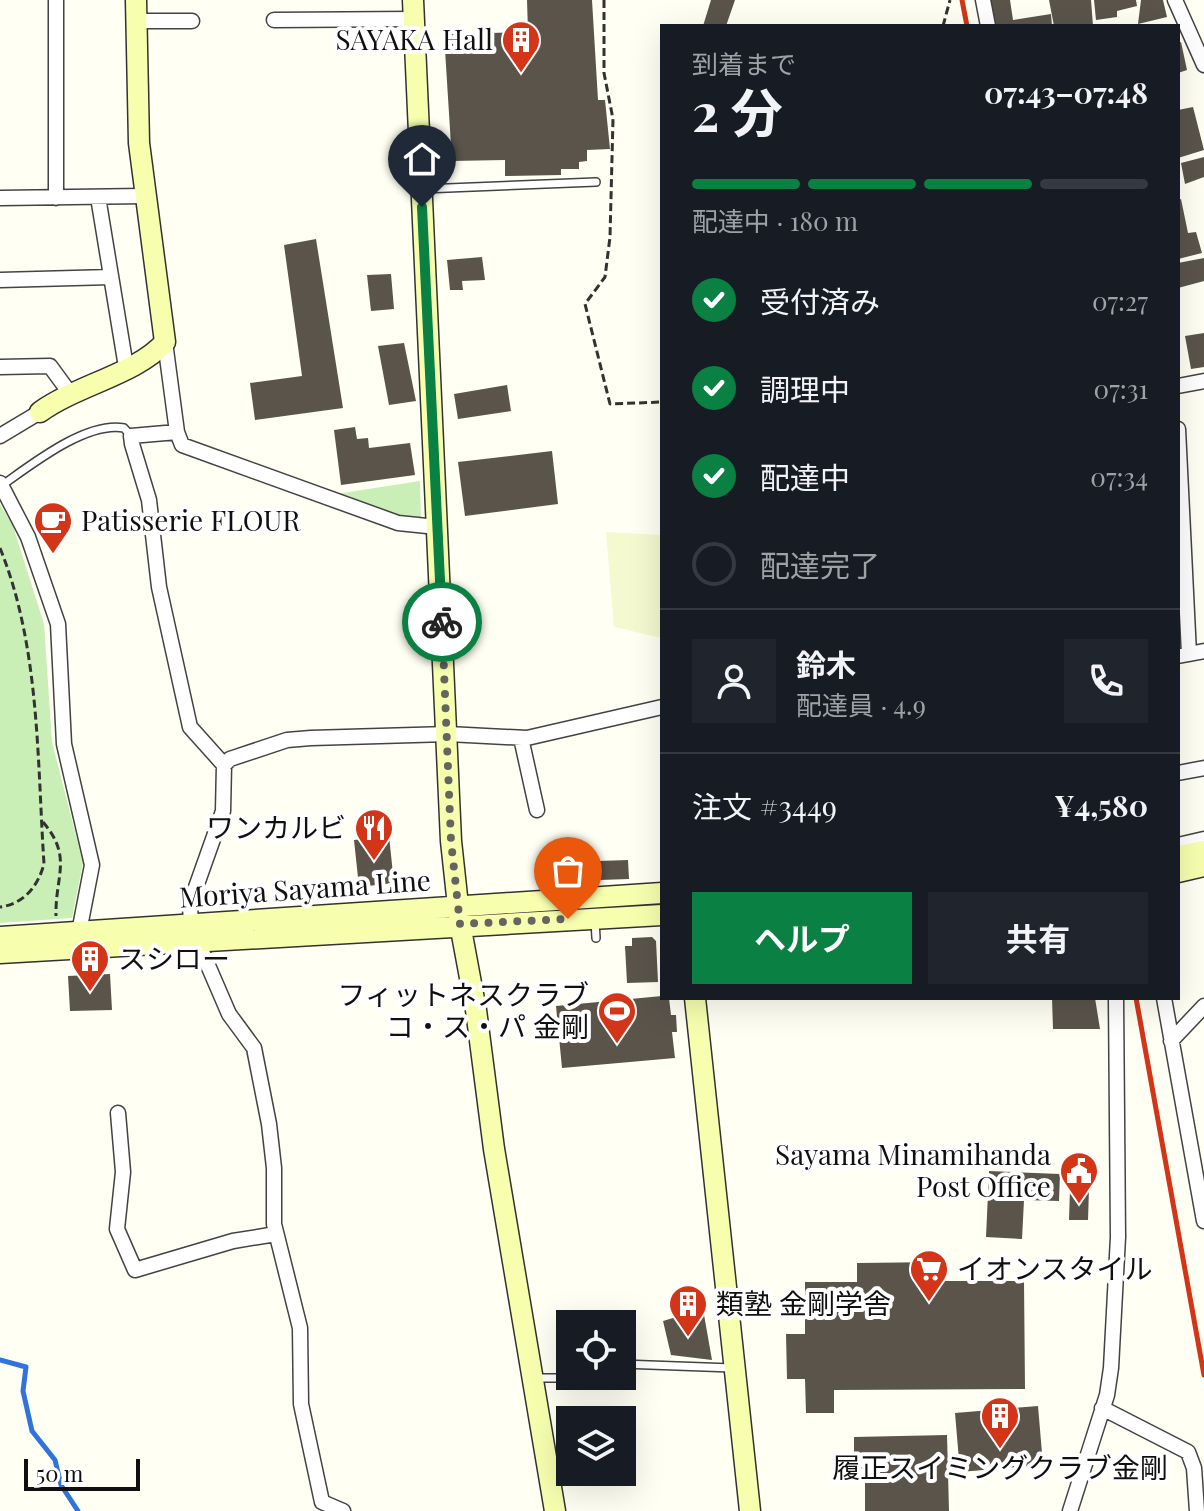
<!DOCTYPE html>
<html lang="ja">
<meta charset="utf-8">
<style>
body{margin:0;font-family:"Playfair Display","Noto Sans JP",serif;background:#20242c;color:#f1f3f6;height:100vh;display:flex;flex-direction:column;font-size:30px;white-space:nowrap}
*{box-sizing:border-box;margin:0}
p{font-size:26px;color:#9ea1a6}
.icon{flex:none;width:44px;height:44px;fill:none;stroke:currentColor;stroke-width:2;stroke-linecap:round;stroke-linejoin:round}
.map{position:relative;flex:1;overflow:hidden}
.details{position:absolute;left:660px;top:24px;width:520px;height:976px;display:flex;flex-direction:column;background:#171b24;border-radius:0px;box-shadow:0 8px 32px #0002}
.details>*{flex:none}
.tools{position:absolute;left:556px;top:1310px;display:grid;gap:16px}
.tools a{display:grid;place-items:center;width:80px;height:80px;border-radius:0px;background:#171b24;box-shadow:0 8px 32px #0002;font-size:40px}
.scale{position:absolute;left:24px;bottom:20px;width:116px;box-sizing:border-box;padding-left:8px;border:4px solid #101010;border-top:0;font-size:22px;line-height:28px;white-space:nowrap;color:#101010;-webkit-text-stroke:6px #fff;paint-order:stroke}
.pin{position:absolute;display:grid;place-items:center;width:68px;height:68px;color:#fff;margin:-82px -34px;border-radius:50% 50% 50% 0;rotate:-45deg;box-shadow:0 0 8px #0007}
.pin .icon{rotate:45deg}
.courier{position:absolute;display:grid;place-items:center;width:80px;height:80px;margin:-40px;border:6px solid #0b8043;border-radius:50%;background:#fff;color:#222;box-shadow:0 2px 10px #0007}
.head em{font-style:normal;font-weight:700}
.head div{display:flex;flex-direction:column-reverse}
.head{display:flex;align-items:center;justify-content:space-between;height:136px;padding:0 32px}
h1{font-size:52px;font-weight:700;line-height:60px}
.bar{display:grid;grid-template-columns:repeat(4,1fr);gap:12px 8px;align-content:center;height:96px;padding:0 32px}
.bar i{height:10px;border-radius:6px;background:#363941}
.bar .current{background:#0b8043}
.bar p{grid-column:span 4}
.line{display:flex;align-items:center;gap:20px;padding:0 32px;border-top:2px solid #363941}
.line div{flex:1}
.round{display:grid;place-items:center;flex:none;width:84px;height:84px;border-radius:0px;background:#20242c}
ol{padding:0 32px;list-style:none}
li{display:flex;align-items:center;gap:24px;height:88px}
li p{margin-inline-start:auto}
li .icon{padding:8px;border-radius:50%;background:#0b8043;color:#fff;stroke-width:4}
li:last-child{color:#9ea1a6}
li i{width:44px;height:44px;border:4px solid #363941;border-radius:50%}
.action{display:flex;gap:16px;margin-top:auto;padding:16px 32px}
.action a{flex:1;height:92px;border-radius:0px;background:#0b8043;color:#fff;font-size:32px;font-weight:700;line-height:92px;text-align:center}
.action a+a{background:#20242c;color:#f1f3f6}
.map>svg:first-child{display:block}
.farmland{fill:#f4f9d0}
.green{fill:#c9efb7}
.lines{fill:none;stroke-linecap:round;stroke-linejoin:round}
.stream{stroke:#3073dc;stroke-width:5}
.building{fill:#5a544b}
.lane-casing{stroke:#434343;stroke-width:10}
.street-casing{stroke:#434343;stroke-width:17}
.secondary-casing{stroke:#323232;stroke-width:23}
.path{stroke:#323232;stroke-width:3;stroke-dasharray:8 4;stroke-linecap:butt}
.lane{stroke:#fff;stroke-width:7}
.street{stroke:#fff;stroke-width:14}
.secondary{stroke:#f7ffaf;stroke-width:20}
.rail{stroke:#d23517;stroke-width:5}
.done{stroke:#646460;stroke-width:8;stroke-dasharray:0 14.4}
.route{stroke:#0b8043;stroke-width:10}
.labels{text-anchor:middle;stroke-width:8;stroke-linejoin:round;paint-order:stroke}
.poi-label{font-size:28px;fill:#101010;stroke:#fff;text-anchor:end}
.street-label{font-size:28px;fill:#101010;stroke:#fff}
</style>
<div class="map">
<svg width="1204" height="1511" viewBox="0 0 1204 1511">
<rect width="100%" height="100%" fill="#fffff4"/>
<!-- farmland -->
<path class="farmland" d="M606,532L662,535V638L614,627Z"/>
<!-- green -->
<path class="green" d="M420,481L421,523L402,520L336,494Z
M0,504L13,526L44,624L52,742L83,863L72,918L0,923Z"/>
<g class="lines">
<!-- stream -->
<path class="stream" d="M0,1360L26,1367L23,1391L32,1431L55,1460L61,1485L78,1511"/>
</g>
<!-- building -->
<path class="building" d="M527,0H592L598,100H605L610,149L587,150V161L579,162V169H561V175L505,176V160L452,161L444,34L528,32Z
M711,0H735L726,26H703Z
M989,0H1010L1013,20L1051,14L1052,26H993Z
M1049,0H1091L1093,26H1054Z
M1094,0H1136L1137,6L1117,11V17L1096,20Z
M1141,0H1163L1167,17L1138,24Z
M1181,42L1187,70L1178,73V43Z
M1193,107L1204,150L1178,158V110Z
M1204,157V177L1185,184L1181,163Z
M1181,199L1188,233L1196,232L1202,253L1178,259V200Z
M316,239L343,408L255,420L250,383L302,376L284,245Z
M482,257L485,280L462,281L463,290H450L447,260Z
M1204,258V281L1178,288V263Z
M391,274L394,309L371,311L367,275Z
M1204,333V367L1191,369L1185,336Z
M404,343L416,401L389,405L378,346Z
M507,385L511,411L458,419L454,394Z
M355,427L357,439L368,438L369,448L410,443L415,475L341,485L334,430Z
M552,451L558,504L465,516L458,462Z
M389,836L394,883L359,887L354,840Z
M628,860L629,879L570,881L569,862Z
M652,937L656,941L658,982L627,983L625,946H632V938Z
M110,974L112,1010L70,1011L68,976Z
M662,996L669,998L671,1015H676L677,1032H672L675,1058L562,1068L556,1006Z
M1052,998H1095L1100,1029H1053Z
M989,1171L1060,1174L1059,1201L1024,1200L1022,1239L986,1237Z
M1070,1189H1089L1088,1220H1069Z
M943,1262V1281H1024L1025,1389L834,1390V1413H806L805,1379H787L786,1334H805V1282H857V1263Z
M703,1309L712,1360L671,1355L663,1321Z
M1038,1406L1043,1465L960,1472L955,1413Z
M947,1435L949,1511H865V1469H854V1437Z"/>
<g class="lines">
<!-- lane casing -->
<g class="lane-casing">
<path id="lane" d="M423,189L596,182
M1,486C31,465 86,421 124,428L131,436
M595,920L596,938
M622,1364L732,1368
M534,1378H559L570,1373"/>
</g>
<!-- street casing -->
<g class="street-casing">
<path id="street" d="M56,0V198
M983,0L988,26
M1175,0L1204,65
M274,20L414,19
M136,21H192
M98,197L126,367
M0,198L144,196
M0,280L111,277
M165,342L177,432L131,436L132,444L149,500L159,587L190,727L224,765
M0,367L50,366L69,392
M1178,386L1204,381
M1178,429L1189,654
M177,432L182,445L398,523L437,527
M0,436L40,412
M0,483L28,537L58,624L64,744L92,865L79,932
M1178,656L1204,651
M521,738L537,810
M1178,773L1204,768
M1178,845L1204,839
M1164,998L1204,1221
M1171,1041L1204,1006
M118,1113L123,1172L117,1229L135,1270L233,1241L276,1234
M1102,1408L1188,1452L1194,1468L1197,1511
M343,1511L322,1502L301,1404L300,1328L274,1224V1168L269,1124L254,1048L229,1014L191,926L190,904L223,811L224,765L230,759L287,740L311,738L448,734L527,738L662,707
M1070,1511L1107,1395L1111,1368L1118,1237L1116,998"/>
</g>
<!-- secondary casing -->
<g class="secondary-casing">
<path id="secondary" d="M413,0L451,841L460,924L476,1010L494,1149L555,1511
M40,412C77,385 137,374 165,342L139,143L136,0
M1178,856L1204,851
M1178,872L1204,866
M0,937L662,893
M0,953L662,915
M695,998L750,1511"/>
</g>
<!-- path -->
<path class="path" d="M604,0V73L613,119L610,237L605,277L585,304L610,404L662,402
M943,26L950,0
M0,548C40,647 37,758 44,864C38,886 24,904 0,907
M43,822C73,857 55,876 56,916"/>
<!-- lane -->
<use href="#lane" class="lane"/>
<!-- street -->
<use href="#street" class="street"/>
<!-- secondary -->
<use href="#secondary" class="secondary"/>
<!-- rail -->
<path class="rail" d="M962,0L967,26
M1136,998L1204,1375"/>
</g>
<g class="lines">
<!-- done -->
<path class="done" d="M442,622L451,841L460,924L568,919"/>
<!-- route -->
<path class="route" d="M422,207L442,622"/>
</g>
<!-- icons -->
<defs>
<g id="building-pin" transform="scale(2)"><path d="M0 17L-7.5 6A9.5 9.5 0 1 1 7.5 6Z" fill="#d23517" stroke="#fff"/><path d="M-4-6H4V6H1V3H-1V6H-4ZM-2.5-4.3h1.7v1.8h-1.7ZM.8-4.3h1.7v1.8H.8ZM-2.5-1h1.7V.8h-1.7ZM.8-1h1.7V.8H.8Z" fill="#fff"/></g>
<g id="cafe-pin" transform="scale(2)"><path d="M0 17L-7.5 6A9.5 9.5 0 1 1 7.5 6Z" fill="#d23517" stroke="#fff"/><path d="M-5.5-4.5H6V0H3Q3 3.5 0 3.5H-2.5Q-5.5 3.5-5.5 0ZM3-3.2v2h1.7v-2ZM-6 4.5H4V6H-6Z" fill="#fff"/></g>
<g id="restaurant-pin" transform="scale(2)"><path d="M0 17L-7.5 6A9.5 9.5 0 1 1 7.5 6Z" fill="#d23517" stroke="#fff"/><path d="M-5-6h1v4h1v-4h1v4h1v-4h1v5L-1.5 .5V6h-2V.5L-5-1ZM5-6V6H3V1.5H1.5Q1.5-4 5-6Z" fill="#fff"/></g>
<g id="stadium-pin" transform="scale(2)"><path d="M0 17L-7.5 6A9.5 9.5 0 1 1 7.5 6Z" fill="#d23517" stroke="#fff"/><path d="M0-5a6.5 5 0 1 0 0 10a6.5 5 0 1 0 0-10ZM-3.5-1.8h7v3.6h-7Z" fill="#fff"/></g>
<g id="civic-pin" transform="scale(2)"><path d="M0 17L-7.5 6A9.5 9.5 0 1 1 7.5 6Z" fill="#d23517" stroke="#fff"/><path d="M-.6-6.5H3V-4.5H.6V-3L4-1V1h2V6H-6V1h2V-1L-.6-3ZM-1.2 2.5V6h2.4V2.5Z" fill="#fff"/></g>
<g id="supermarket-pin" transform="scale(2)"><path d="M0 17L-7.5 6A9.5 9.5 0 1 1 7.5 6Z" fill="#d23517" stroke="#fff"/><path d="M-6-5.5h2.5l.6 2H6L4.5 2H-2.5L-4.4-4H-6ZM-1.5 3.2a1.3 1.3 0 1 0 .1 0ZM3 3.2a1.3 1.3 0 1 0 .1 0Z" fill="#fff"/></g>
</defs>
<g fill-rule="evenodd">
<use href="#building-pin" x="521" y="40"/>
<use href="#cafe-pin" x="53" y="521"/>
<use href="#restaurant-pin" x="374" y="828"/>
<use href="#building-pin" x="90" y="959"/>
<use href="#stadium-pin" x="617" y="1011"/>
<use href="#civic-pin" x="1079" y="1171"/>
<use href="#supermarket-pin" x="929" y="1269"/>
<use href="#building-pin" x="688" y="1304"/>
<use href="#building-pin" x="1000" y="1416"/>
</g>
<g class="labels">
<!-- poi labels -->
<g class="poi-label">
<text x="493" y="50">SAYAKA Hall</text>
<text x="81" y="531" text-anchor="start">Patisserie FLOUR</text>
<text x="346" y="838">ワンカルビ</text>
<text x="118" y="969" text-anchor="start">スシロー</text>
<text x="589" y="1005">フィットネスクラブ<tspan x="589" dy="32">コ・ス・パ 金剛</tspan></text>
<text x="1051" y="1165">Sayama Minamihanda<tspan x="1051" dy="32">Post Office</tspan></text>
<text x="957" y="1279" text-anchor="start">イオンスタイル</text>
<text x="716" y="1314" text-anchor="start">類塾 金剛学舎</text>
<text x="1000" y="1478" text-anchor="middle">履正スイミングクラブ金剛</text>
</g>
<!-- street labels -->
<g class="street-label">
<text transform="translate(305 889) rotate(-4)" y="10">Moriya Sayama Line</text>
</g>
</g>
</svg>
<div class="tools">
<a><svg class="icon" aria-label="locate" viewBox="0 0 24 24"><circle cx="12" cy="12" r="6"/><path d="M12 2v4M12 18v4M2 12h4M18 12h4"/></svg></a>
<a><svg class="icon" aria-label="layers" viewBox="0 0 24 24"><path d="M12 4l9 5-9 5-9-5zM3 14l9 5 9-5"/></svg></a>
</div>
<div class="scale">50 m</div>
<div class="pin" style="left:568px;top:919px;background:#ea580c"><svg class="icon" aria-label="bag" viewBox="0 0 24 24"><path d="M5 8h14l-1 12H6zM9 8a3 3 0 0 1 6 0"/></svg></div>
<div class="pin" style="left:422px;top:207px;background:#1f2937"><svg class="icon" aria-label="home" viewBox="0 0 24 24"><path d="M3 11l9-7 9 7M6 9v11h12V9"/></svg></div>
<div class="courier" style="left:442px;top:622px"><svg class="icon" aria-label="bike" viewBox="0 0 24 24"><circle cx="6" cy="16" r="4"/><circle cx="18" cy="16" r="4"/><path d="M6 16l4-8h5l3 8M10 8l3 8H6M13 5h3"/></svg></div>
<section class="details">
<div class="head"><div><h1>2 分</h1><p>到着まで</p></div><em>07:43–07:48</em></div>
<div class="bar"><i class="current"></i><i class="current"></i><i class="current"></i><i></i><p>配達中 · 180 m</p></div>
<ol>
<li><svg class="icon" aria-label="check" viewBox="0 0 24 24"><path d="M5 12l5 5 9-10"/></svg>受付済み<p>07:27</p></li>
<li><svg class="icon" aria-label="check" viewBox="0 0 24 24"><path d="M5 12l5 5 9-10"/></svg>調理中<p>07:31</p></li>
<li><svg class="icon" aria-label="check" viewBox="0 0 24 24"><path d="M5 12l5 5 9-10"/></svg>配達中<p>07:34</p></li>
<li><i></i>配達完了</li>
</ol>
<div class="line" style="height:144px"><a class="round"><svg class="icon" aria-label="person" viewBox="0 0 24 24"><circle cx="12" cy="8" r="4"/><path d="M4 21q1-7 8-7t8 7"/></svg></a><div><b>鈴木</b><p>配達員 · 4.9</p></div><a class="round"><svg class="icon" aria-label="phone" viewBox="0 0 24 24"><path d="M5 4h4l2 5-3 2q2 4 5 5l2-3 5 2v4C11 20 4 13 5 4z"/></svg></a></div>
<div class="line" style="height:104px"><div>注文 #3449</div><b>¥4,580</b></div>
<div class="action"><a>ヘルプ</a><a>共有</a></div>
</section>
</div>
